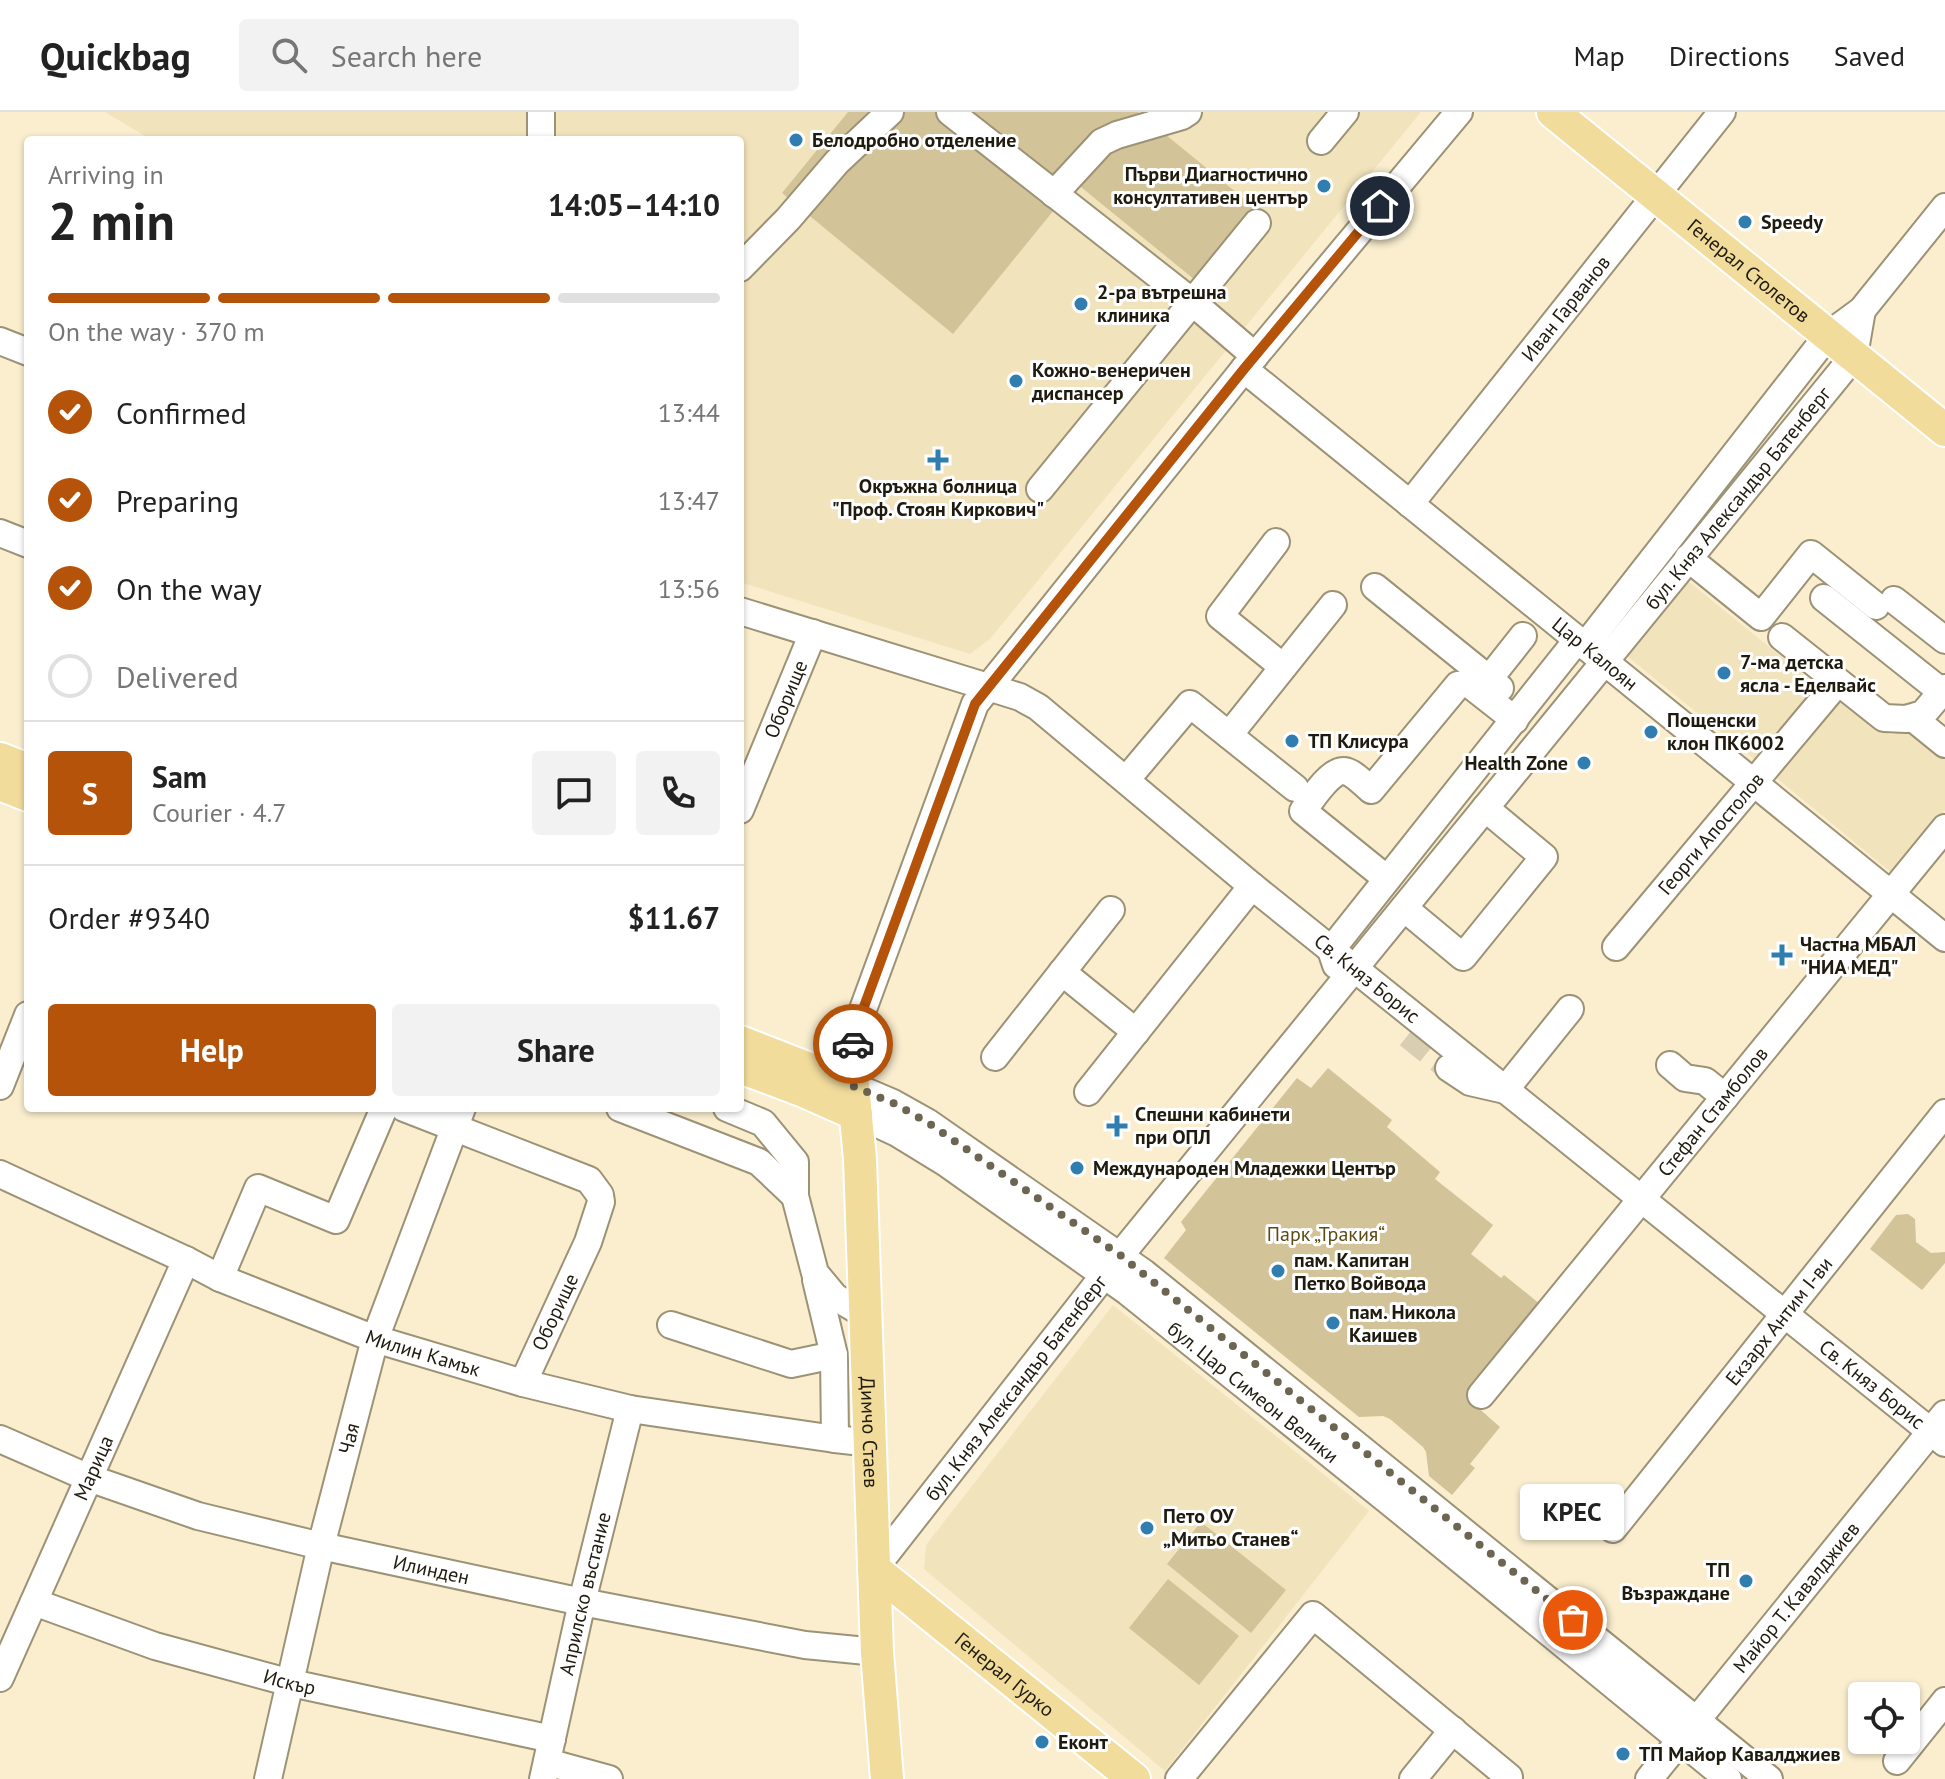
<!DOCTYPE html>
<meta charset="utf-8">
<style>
body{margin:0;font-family:"PT Sans",sans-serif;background:#f2f2f2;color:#222;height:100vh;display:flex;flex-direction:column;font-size:30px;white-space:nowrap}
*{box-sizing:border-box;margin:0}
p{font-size:26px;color:#767676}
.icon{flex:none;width:44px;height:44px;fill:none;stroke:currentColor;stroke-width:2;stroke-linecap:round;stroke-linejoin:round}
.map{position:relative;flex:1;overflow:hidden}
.details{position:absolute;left:24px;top:24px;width:720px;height:976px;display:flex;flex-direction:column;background:#fff;border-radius:8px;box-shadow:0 2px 6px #0004}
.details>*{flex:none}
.controls{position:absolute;left:1848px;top:1570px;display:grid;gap:16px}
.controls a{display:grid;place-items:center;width:72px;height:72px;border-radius:8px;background:#fff;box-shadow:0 2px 6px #0004;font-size:40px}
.pin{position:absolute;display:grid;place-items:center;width:68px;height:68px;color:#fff;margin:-34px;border:4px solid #fff;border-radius:50%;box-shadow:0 2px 8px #0007}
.courier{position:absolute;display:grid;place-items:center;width:80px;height:80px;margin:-40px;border:6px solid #b45309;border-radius:50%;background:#fff;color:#222;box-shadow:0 2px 10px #0007}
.bubble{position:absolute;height:56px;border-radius:8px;background:#fff;box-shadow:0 2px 6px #0004;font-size:26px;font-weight:800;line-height:56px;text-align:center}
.head em{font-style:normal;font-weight:800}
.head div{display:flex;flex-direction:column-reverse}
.head{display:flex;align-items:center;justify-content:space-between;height:136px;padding:0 24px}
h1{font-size:52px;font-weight:800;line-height:60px}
.bar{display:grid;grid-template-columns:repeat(4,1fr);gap:12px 8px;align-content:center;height:96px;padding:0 24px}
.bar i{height:10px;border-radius:6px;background:#e0e0e0}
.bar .active{background:#b45309}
.bar p{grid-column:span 4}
.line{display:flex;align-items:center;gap:20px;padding:0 24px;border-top:2px solid #e0e0e0}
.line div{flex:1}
.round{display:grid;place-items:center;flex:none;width:84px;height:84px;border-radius:8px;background:#f2f2f2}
ol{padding:0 24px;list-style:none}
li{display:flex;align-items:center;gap:24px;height:88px}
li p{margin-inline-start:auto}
li .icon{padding:8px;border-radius:50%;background:#b45309;color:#fff;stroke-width:4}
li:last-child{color:#767676}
li i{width:44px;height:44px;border:4px solid #e0e0e0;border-radius:50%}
.cta{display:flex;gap:16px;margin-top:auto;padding:16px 24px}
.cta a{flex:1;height:92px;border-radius:8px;background:#b45309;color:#fff;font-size:32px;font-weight:800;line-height:92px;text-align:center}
.cta a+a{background:#f2f2f2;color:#222}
header{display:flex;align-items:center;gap:48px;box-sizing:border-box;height:112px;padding:0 40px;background:#fff;border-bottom:2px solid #e0e0e0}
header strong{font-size:38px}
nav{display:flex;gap:44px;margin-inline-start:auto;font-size:28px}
.search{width:560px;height:72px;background:#f2f2f2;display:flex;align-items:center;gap:20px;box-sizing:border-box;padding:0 28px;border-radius:8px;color:#767676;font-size:30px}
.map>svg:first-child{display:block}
.built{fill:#f1e3bc}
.green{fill:#d2c398}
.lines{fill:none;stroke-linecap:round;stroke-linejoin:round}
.minor-tunnel{stroke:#d9ceb2;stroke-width:26;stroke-dasharray:26 13;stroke-linecap:butt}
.minor-casing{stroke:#9c9275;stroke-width:30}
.major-casing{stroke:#fff;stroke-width:36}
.minor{stroke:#fff;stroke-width:26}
.major{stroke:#f2dc9c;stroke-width:32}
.done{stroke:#6c6552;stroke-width:8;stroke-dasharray:0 14.4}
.route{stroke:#b45309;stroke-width:10}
.poi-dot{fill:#307eb0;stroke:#fff;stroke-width:3}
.labels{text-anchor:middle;stroke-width:6;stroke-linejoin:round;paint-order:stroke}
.poi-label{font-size:20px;font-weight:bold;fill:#1f1b0f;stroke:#fff;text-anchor:start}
.street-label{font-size:20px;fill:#1f1b0f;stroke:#fff}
.park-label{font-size:20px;fill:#5c4b16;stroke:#fff}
</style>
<header>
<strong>Quickbag</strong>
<div class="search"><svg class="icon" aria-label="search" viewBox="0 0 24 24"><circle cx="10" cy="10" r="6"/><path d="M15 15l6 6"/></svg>Search here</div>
<nav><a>Map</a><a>Directions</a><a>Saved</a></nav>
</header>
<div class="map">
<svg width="1945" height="1667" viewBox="0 0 1945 1667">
<rect width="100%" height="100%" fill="#faeecf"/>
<!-- built -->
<path class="built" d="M105,0H1421L990,527L970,542L740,470V28H152Z
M1688,469L1821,577L1760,652L1627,544Z
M1838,581L1890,623L1913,615L1945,641V698L1893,762L1772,662Z
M1113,1193L1369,1399L1165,1659L924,1457L926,1433Z"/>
<!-- green -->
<path class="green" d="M848,0H1138L1259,99L1200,172L1076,71L953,222L782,81Z
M1328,956L1392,1008L1387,1015L1440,1060L1435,1067L1493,1113L1471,1142L1501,1166L1504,1163L1540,1192L1468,1279L1478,1288L1475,1293L1500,1315L1470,1352L1475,1356L1452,1383L1429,1364L1426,1340L1423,1335L1390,1307L1383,1304L1359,1305L1164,1146L1186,1118L1181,1110L1297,966L1311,976Z
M1908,1102L1915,1107L1916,1130L1931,1141L1945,1140V1151L1922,1178L1870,1137L1896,1103Z
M1201,1410L1286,1478L1251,1521L1167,1452Z
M1168,1467L1239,1524L1199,1573L1129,1516Z"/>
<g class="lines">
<!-- minor-tunnel -->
<path class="minor-tunnel" d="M1408,923L1449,956"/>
<!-- minor casing -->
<g class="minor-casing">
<g id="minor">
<path d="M541,0V28"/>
<path d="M950,0L1191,189L1255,244"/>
<path d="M1459,0L1244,257L975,592L858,911L851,944L853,974L893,991L927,1010L1144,1161L1769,1667"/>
<path d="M1321,29L1345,0"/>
<path d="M1054,82L1102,30L1117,23L1182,4L1188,0"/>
<path d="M740,156L788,107L837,50L890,0"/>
<path d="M0,229L28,240"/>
<path id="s1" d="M1244,257L1945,826"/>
<path d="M1040,377L1257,111"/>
<path id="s2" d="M1410,392L1722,0"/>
<path d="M0,421L28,432"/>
<path d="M1276,430L1220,504L1283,555"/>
<path d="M1688,446L1761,505L1811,442L1876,494"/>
<path d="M1375,475L1500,576"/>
<path d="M1824,486L1942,580"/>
<path d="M1894,488L1945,528"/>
<path id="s3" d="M740,499L988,575L1020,585L1038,595L1252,774L1945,1331"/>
<path d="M1782,525L1884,606L1906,607L1923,602L1945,576"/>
<path d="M1585,534L1828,223L1862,198L1945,95"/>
<path d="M1489,567L1523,524"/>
<path d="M1913,606L1945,632"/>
<path d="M1229,623L1333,493"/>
<path d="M1126,668L1190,592L1295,676"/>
<path id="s4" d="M740,698L813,521"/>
<path d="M1387,767L1303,699C1311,688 1331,657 1344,659C1353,660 1364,672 1371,678L1458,573L1469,572L1515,608"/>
<path d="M1404,796L1463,845L1544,745L1485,696"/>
<path id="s5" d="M1616,835L1838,570"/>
<path d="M1336,853L1331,838L1574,532L1585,534"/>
<path d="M1062,860L1136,920"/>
<path d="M995,945L1111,798"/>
<path d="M1670,953L1685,966L1705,969L1725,985"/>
<path d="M1449,956L1470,970L1505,978L1570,897"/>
<path d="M0,974L28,903"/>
<path d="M1088,980L1252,774"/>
<path d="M404,996L589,1068L600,1083L601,1090L588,1130L523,1271"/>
<path d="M620,996L759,1050L795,1084"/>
<path d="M727,996L763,1011L795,1050V1084L815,1161L835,1185L866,1203"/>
<path id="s6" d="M856,1002L897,1021L946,1051L1128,1180L1391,1391L1728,1667"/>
<path id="s7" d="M0,1062L186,1148L220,1166L375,1227L523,1271L630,1297L835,1327L871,1331"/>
<path d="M220,1166L258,1076L336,1108L384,996"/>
<path d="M816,1168L834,1243L835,1327"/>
<path d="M671,1213L791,1252L834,1243"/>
<path id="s8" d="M1481,1283L1945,716"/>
<path id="s9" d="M0,1327L89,1366L198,1404L321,1434L582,1490L805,1533L877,1540"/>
<path id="s10" d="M1613,1417L1945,1001"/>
<path id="s11" d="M874,1457L1105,1162L1854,244L1862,198"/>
<path id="s12" d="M34,1490L155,1534L291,1571L552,1627"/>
<path id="s13" d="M0,1566L186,1148"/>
<path d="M1897,1649L1945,1589"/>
<path d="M547,1650L609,1667"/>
<path id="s14" d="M268,1667L321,1434L375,1227L462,996"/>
<path id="s15" d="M543,1667L582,1490L630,1297"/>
<path d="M1179,1667L1313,1503L1509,1665L1507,1667"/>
<path d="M1413,1667L1453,1618"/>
<path id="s16" d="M1649,1667L1945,1302"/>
</g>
</g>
<!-- major casing -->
<g class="major-casing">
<g id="major">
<path id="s17" d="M1553,0L1945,318"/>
<path d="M0,647L28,658"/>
<path d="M0,672L28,683"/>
<path id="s18" d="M740,930L853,974L860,1047L877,1540L887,1667"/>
<path d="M740,955L804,979L856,1002"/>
<path id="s19" d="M874,1457L1134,1667"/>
</g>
</g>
<!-- minor -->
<use href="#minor" class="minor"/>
<!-- major -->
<use href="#major" class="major"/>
</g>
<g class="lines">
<!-- done -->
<path class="done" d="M853,932L851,944L853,974L893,991L927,1010L1120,1143L1573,1508"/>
<!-- route -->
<path class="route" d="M853,932L858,911L975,592L1244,257L1380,94"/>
</g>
<!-- markers -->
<g class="poi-dot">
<circle cx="796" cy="28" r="8"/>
<circle cx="1324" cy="74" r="8"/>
<circle cx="1745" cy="110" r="8"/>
<circle cx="1081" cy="192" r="8"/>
<circle cx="1016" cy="269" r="8"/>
<path d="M934 336h8v8h8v8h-8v8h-8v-8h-8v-8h8z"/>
<circle cx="1724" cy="561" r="8"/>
<circle cx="1651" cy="620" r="8"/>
<circle cx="1292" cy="629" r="8"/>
<circle cx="1584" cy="651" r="8"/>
<path d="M1778 831h8v8h8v8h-8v8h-8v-8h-8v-8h8z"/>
<path d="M1113 1002h8v8h8v8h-8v8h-8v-8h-8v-8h8z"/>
<circle cx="1077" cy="1056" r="8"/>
<circle cx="1278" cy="1159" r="8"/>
<circle cx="1333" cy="1211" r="8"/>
<circle cx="1147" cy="1416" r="8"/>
<circle cx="1746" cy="1469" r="8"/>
<circle cx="1042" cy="1630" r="8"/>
<circle cx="1623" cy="1642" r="8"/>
</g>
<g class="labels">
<!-- poi labels -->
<g class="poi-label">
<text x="812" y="35">Белодробно отделение</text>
<text x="1308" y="69" text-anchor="end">Първи Диагностично<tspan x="1308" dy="23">консултативен център</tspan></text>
<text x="1761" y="117">Speedy</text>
<text x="1097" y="187">2-ра вътрешна<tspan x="1097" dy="23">клиника</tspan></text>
<text x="1032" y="265">Кожно-венеричен<tspan x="1032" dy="23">диспансер</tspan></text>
<text x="938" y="381" text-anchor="middle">Окръжна болница<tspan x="938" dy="23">"Проф. Стоян Киркович"</tspan></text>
<text x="1740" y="557">7-ма детска<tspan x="1740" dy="23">ясла - Еделвайс</tspan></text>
<text x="1667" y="615">Пощенски<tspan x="1667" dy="23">клон ПК6002</tspan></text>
<text x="1308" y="636">ТП Клисура</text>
<text x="1568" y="658" text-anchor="end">Health Zone</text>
<text x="1800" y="839">Частна МБАЛ<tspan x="1800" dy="23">"НИА МЕД"</tspan></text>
<text x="1135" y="1009">Спешни кабинети<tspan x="1135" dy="23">при ОПЛ</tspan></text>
<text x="1093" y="1063">Международен Младежки Център</text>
<text x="1294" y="1155">пам. Капитан<tspan x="1294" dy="23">Петко Войвода</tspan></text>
<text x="1349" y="1207">пам. Никола<tspan x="1349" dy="23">Каишев</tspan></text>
<text x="1163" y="1411">Пето ОУ<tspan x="1163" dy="23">„Митьо Станев“</tspan></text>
<text x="1730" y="1465" text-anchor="end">ТП<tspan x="1730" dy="23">Възраждане</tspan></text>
<text x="1058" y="1637">Еконт</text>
<text x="1639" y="1649">ТП Майор Кавалджиев</text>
</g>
<!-- street labels -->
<g class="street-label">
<text dy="7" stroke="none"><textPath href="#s17" startOffset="252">Генерал Столетов</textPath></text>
<text dy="7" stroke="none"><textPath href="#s2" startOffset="250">Иван Гарванов</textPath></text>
<text dy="7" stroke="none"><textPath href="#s11" startOffset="1376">бул. Княз Александър Батенберг</textPath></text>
<text dy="7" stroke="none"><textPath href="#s1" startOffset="452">Цар Калоян</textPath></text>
<text dy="7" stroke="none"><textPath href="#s4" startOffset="120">Оборище</textPath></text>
<text dy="7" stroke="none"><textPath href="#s5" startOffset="148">Георги Апостолов</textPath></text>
<text dy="7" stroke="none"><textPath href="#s3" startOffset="740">Св. Княз Борис</textPath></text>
<text dy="7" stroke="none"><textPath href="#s8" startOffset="366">Стефан Стамболов</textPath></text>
<text transform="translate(555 1200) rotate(-65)" y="7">Оборище</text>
<text dy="7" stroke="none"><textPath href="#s10" startOffset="266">Екзарх Антим I-ви</textPath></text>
<text dy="7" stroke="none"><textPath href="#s7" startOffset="460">Милин Камък</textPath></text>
<text dy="7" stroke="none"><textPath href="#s3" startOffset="1388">Св. Княз Борис</textPath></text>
<text dy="7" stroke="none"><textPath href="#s11" startOffset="230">бул. Княз Александър Батенберг</textPath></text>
<text dy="7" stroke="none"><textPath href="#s6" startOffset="486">бул. Цар Симеон Велики</textPath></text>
<text dy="7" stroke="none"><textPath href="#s18" startOffset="468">Димчо Стаев</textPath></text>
<text dy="7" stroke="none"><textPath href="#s14" startOffset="350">Чая</textPath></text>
<text dy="7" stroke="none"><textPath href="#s13" startOffset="230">Марица</textPath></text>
<text dy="7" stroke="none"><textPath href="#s9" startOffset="452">Илинден</textPath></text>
<text dy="7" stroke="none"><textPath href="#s15" startOffset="190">Априлско въстание</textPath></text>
<text dy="7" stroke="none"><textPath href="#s16" startOffset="234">Майор Т. Кавалджиев</textPath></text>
<text dy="7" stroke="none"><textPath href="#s19" startOffset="168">Генерал Гурко</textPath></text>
<text dy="7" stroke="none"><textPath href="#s12" startOffset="268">Искър</textPath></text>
</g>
<!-- park labels -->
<g class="park-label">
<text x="1326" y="1129">Парк „Тракия“</text>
</g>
</g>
</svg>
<div class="controls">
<a><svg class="icon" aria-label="locate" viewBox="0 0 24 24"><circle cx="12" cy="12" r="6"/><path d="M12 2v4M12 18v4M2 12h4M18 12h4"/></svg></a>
</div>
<div class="pin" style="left:1573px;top:1508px;background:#ea580c"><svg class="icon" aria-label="bag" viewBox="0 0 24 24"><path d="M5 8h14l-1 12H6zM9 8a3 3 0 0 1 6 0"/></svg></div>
<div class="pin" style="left:1380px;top:94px;background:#1f2937"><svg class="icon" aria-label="home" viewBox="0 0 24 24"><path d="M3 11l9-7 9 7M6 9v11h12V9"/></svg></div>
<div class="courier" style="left:853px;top:932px"><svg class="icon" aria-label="car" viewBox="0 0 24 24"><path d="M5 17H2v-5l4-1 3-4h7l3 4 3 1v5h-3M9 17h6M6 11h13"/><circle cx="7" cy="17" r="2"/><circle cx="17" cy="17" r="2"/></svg></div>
<div class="bubble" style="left:1520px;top:1372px;width:104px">КРЕС</div>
<section class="details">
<div class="head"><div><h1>2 min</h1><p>Arriving in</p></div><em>14:05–14:10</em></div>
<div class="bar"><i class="active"></i><i class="active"></i><i class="active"></i><i></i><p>On the way · 370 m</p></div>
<ol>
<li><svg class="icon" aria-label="check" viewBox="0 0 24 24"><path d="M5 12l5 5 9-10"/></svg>Confirmed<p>13:44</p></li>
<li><svg class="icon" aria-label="check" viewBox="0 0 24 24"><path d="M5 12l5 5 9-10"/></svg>Preparing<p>13:47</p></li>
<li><svg class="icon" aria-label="check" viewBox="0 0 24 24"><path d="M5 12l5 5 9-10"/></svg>On the way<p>13:56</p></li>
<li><i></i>Delivered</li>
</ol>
<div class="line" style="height:144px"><b class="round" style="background:#b45309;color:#fff">S</b><div><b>Sam</b><p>Courier · 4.7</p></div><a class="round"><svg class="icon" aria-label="chat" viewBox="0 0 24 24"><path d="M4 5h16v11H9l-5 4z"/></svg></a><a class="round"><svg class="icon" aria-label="phone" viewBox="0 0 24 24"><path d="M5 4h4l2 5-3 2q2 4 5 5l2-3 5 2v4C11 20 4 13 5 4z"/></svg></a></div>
<div class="line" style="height:104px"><div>Order #9340</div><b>$11.67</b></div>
<div class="cta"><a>Help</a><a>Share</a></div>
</section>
</div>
